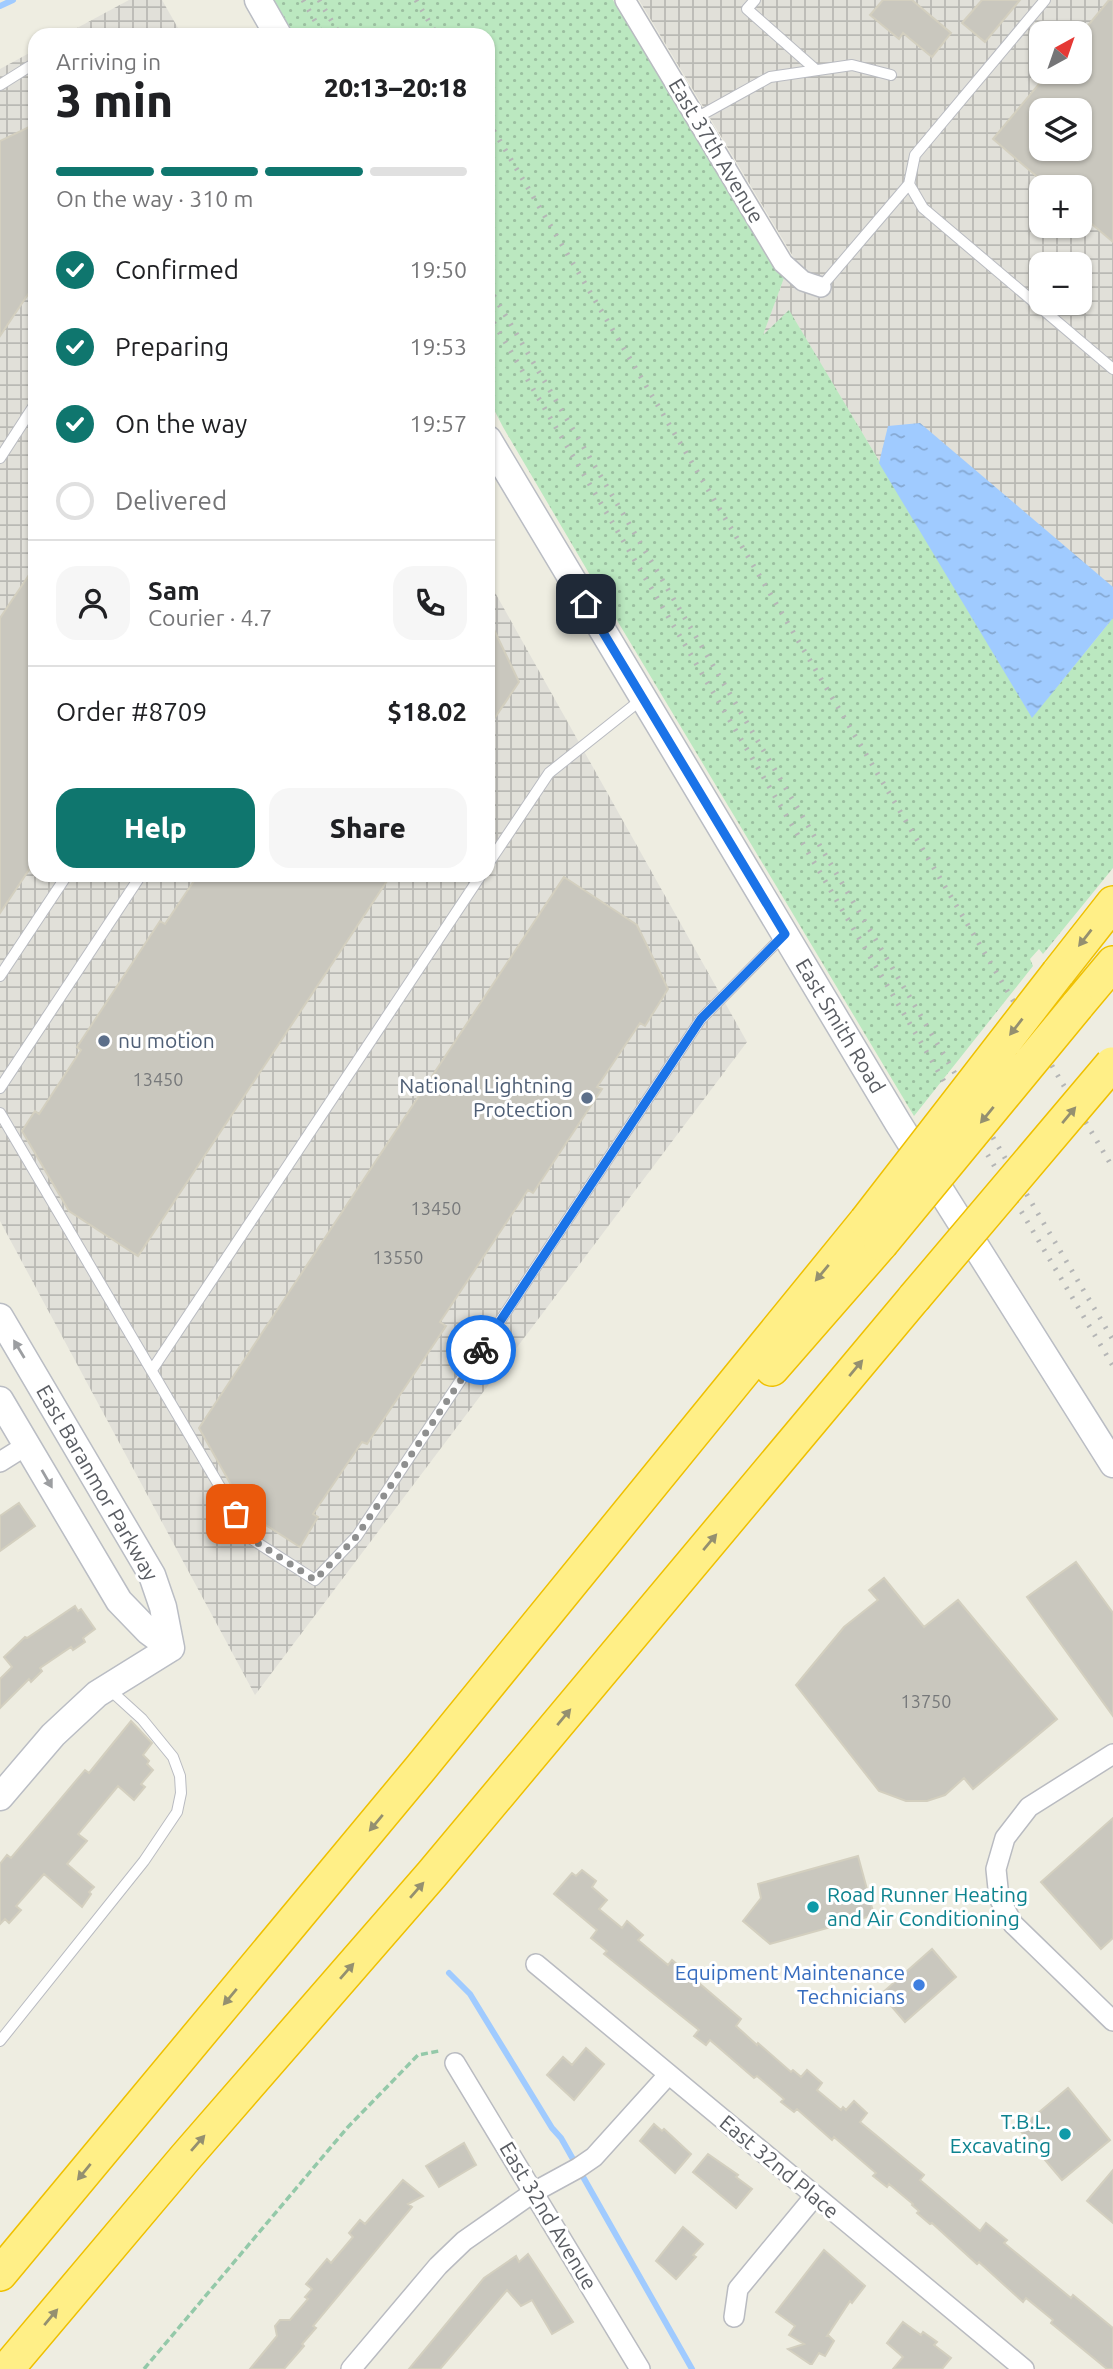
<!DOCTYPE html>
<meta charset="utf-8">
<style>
body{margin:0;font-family:Ubuntu,sans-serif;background:#f6f6f6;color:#202124;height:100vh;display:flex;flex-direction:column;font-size:26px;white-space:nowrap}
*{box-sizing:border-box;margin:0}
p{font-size:23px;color:#757577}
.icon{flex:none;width:38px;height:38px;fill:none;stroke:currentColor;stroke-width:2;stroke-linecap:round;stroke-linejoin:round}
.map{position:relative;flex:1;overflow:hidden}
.panel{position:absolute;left:28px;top:28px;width:467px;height:854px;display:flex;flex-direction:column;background:#fff;border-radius:21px;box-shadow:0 2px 5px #0004}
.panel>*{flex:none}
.needle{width:46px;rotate:40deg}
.controls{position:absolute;left:1029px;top:21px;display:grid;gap:14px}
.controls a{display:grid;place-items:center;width:63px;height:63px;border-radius:14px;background:#fff;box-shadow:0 2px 5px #0004;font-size:35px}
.pin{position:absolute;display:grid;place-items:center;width:60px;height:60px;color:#fff;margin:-30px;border-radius:14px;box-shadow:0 4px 10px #0006}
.courier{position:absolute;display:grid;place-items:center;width:70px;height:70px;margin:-35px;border:5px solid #1a73e8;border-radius:50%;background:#fff;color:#222;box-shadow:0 2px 9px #0007}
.head em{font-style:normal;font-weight:800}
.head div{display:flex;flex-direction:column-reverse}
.head{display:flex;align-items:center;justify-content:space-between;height:119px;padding:0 28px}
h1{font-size:46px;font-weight:800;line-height:52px}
.bar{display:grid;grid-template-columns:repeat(4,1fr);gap:10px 7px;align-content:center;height:84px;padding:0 28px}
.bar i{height:9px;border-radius:5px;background:#e0e0e0}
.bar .selected{background:#0f766e}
.bar p{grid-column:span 4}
.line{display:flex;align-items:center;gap:18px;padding:0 28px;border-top:2px solid #e0e0e0}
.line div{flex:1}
.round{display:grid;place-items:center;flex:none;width:74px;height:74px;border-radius:21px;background:#f6f6f6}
ol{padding:0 28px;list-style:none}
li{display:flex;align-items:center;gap:21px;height:77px}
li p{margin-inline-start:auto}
li .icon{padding:7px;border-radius:50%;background:#0f766e;color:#fff;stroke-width:4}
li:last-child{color:#757577}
li i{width:38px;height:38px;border:4px solid #e0e0e0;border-radius:50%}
.action{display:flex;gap:14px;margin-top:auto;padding:14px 28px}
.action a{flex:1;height:80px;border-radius:21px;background:#0f766e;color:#fff;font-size:28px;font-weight:800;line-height:80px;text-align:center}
.action a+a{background:#f6f6f6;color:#202124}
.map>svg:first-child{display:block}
.industrial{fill:url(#industrial-grid);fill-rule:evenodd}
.grass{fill:url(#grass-dots)}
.water{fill:url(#water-ripples)}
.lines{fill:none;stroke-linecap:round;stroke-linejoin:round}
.stream{stroke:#a0cbff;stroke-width:6}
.building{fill:#c9c7be;stroke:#d3cfbf;stroke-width:2;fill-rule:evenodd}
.lane-casing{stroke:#b9bbc1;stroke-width:12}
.street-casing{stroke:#b9bbc1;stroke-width:22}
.secondary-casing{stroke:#babdc4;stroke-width:29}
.highway-casing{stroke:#efc000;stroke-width:36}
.path{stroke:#94c9a9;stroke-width:3.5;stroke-dasharray:7 3.5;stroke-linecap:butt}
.lane{stroke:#fff;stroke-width:10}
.street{stroke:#fff;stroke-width:19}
.secondary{stroke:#fff;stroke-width:26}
.highway{stroke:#ffef87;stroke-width:33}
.rail{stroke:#b5b6b6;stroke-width:5;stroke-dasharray:2 9;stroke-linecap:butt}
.highway-bridge-casing{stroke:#efc000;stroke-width:36;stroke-linecap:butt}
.highway-bridge{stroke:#ffef87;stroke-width:33}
.oneway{fill:#949070}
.oneway2{fill:#9c9ea1}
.done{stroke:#8e8f8f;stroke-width:7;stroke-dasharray:0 12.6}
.route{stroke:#1a73e8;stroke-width:9}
.service-dot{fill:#5c6f8a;stroke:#fff;stroke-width:2.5}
.culture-dot{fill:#0f9aa8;stroke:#fff;stroke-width:2.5}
.shop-dot{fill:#3f7fe0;stroke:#fff;stroke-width:2.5}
.labels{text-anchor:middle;stroke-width:6;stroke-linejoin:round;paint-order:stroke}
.number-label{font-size:18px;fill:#76787a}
.street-label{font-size:21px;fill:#5a5d63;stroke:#fff}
.service-label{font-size:21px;fill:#4e5e75;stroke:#fff;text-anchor:start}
.culture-label{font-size:21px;fill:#0d838f;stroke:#fff;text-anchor:start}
.shop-label{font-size:21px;fill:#366cbe;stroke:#fff;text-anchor:end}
</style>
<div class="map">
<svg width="1113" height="2369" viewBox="0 0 1113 2369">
<defs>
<pattern id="industrial-grid" width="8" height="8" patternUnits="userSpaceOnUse" patternTransform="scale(1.75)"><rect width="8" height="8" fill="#e1e0d9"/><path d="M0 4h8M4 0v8" fill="none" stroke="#b9b9b4"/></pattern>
<pattern id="grass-dots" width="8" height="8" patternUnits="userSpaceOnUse" patternTransform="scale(1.75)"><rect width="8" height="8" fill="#bbe8c0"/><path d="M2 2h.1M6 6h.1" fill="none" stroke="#9bbfa0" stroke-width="1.8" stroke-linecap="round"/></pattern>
<pattern id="water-ripples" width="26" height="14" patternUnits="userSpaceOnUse" patternTransform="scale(1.75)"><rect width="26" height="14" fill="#a0cbff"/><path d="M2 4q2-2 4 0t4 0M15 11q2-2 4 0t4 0" fill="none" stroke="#85a8d2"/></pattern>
</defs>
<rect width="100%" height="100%" fill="#eeede1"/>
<!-- industrial -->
<path class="industrial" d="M129,0H162L182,35H64Z
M639,0H1113V636L905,504L789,311L762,337L784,278L794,258ZM1041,33H1080V72H1041ZM1041,110H1080V149H1041ZM1041,187H1080V226H1041ZM1041,264H1080V303H1041Z
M35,50V875H488V580L747,1042L255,1695L0,1221V69Z"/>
<!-- grass -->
<path class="grass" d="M272,0H613L784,278L763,335L789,310L1032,717L1113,618V868L1043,954L1039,949L1030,959L1033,966L914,1116L600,592L503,427L488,398V35H293Z"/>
<!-- water -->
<path class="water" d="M920,423L1113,587V618L1032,718L879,463L888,426Z"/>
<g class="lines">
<!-- stream -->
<path class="stream" d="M0,6L13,0
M449,1973L470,1994L552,2128L561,2138L692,2369"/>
</g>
<!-- building -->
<path class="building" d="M883,0H912L951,33L932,57L903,33L899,39L870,15Z
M982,0H1020L985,42L962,23Z
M1109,0H1113V242L1080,214V187H1049L993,139L1049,72H1080V35ZM1041,110H1080V149H1041Z
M35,124V284L0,336V141Z
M35,566V861L0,913V618Z
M488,617L519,682L488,728Z
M198,875H391L138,1256L69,1211L22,1131L35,1111L39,1114L81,1050L77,1047L160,921L165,924Z
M564,877L637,925L668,989L645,1026L640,1023L597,1087L602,1089L533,1193L528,1190L440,1322L446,1326L367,1444L362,1442L313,1514L318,1517L300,1547L247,1513L199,1428Z
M19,1503L35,1526L0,1551V1516Z
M1076,1562L1113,1613V1716L1027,1597Z
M884,1578L924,1627L958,1600L1057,1719L973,1789L964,1778L945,1795L927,1801H906L879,1791L796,1685L844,1627L878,1600L869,1590Z
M75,1606L78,1611L81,1609L95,1629L83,1638L85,1642L73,1650L71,1647L40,1668L42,1671L31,1682L29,1679L0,1708V1679L12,1667L4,1657L25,1637L27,1638Z
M131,1721L152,1743L143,1755L149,1761L147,1764L153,1770L141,1784L145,1787L134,1800L118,1786L78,1834L87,1841L67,1864L94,1887L89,1892L91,1894L82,1907L44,1874L16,1906L21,1910L9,1923L5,1919L0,1924V1864L7,1855L11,1858L85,1770L89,1773Z
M1113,1818V1938L1101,1949L1041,1882Z
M858,1856L874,1915L770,1944L743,1921L761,1898L758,1884Z
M582,1870L596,1881L592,1887L607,1900L599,1909L622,1928L627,1921L643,1935L638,1940L668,1965L672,1960L741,2019L736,2026L757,2045L758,2043L791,2072L793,2070L801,2077L807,2070L822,2083L817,2090L841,2110L843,2107L846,2110L854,2101L867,2113L860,2122L924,2175L920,2180L980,2231L986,2223L1007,2240L1004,2243L1071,2298L1073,2295L1113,2328V2369H1107L1051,2323L1053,2320L1026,2298L1023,2302L979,2262L977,2264L932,2223L930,2224L917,2213L919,2211L912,2205L913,2204L889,2184L887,2187L873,2176L876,2173L834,2137L832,2140L797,2109L794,2112L781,2102L784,2099L757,2076L754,2078L710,2040L706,2045L694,2036L699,2030L604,1954L607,1951L591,1938L597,1930L554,1894L572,1873L576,1876Z
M932,1949L956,1977L905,2022L881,1994Z
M586,2048L604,2064L574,2100L547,2075L563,2057L572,2065Z
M1068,2088L1110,2140L1062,2180L1019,2129Z
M654,2124L662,2131L664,2129L691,2154L675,2173L640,2141Z
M464,2143L476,2165L439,2187L426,2166Z
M708,2154L738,2175L736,2177L752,2189L736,2208L693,2172Z
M1113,2170V2223L1087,2201Z
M403,2180L423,2196L408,2204L412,2207L313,2326L316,2328L302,2344L304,2346L284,2369H250L277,2336L275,2326L280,2320H290L308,2299L305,2297L312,2289L306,2284L327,2259L331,2263L353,2237L349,2233L360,2220L365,2224Z
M683,2227L703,2244L693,2255L696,2257L676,2279L656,2261Z
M824,2250L865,2286L852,2303L850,2301L827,2336H829L834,2341L825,2356L819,2353L812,2364H810L788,2349L804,2344L789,2335L795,2326L776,2312Z
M528,2254L573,2322L552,2334L532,2300L521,2306L507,2290L440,2369H409L484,2278L516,2256L519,2262Z
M903,2322L921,2335L923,2332L937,2342L934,2345L951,2358L942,2369H893L903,2357L887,2343Z"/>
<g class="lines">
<!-- lane casing -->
<g class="lane-casing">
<path id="lane" d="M755,0L747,9L816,70
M1045,0L915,155L909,184L923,208L1113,369
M0,85L35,63
M696,118L770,77L852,65L891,75
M821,287L909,184
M0,458L35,404
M488,864L549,773L642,699
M0,976L67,875
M0,1088L141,875
M0,1113L250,1538L315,1580L357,1536L701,1019L783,936
M152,1370L481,875
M0,2041L144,1861L177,1812L181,1793L180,1776L173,1757L142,1719L109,1689"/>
</g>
<!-- street casing -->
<g class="street-casing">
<path id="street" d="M625,0L783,263L803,281L821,287
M0,1462L27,1445
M1113,1754L1029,1807L1005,1838L996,1869L999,1898L1013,1924L1113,2021
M536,1964L1024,2369
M455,2063L640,2369
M734,2317L738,2289L814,2197
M351,2369L438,2266L464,2241L534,2192L578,2168L594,2157L668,2075"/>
</g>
<!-- secondary casing -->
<g class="secondary-casing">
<path id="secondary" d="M258,0L278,35
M488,439L898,1123L1113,1464
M0,1317L152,1575L163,1607L171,1648
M0,1400L119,1601L148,1631L171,1648
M0,1797L53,1735L97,1694L171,1648"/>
</g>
<!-- highway casing -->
<g class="highway-casing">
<path id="highway" d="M1058,973L1113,903
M1077,1006L1113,963
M772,1369L881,1244
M0,2274L419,1770L866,1221
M7,2369L185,2158L432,1874L914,1298"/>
</g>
<!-- path -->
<path class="path" d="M144,2369L347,2128L418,2055L439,2051"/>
<!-- lane -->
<use href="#lane" class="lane"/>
<!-- street -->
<use href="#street" class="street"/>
<!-- secondary -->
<use href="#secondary" class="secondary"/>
<!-- highway -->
<use href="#highway" class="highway"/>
<!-- rail -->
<path class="rail" d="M303,0L323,35
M319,0L340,35
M416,0L437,35
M488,121L1113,1168
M488,286L1113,1340
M488,313L1113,1366"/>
<!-- highway-bridge casing -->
<g class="highway-bridge-casing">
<path id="highway-bridge" d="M866,1221L1058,973
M881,1244L1077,1006
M914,1298L1112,1064"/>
</g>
<!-- highway-bridge -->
<use href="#highway-bridge" class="highway-bridge"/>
</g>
<!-- one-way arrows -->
<defs><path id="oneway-solid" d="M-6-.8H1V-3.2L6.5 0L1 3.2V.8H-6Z" transform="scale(1.75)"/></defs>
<g class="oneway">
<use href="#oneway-solid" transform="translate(1085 938) rotate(128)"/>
<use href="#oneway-solid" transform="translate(1016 1027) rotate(128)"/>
<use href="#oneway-solid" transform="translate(987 1115) rotate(129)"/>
<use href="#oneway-solid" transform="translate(1069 1115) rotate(-50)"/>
<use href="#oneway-solid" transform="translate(822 1273) rotate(130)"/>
<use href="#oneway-solid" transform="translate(856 1368) rotate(-50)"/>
<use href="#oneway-solid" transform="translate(710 1542) rotate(-50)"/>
<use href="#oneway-solid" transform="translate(564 1717) rotate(-50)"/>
<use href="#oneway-solid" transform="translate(376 1823) rotate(130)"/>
<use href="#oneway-solid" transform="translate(417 1890) rotate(-49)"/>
<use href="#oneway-solid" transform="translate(347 1971) rotate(-49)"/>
<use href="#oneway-solid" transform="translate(230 1997) rotate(130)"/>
<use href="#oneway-solid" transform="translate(198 2143) rotate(-49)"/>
<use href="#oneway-solid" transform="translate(84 2172) rotate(129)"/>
<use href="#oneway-solid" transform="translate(51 2317) rotate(-50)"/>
</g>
<g class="oneway2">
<use href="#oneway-solid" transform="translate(19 1349) rotate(-121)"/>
<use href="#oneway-solid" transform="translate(47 1479) rotate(60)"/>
</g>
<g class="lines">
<!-- done -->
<path class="done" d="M236,1514L250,1538L315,1580L357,1536L481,1350"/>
<!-- route -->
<path class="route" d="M481,1350L701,1019L785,934L586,604"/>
</g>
<!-- markers -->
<g class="service-dot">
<circle cx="104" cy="1041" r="7"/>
<circle cx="587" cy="1098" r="7"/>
</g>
<g class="culture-dot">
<circle cx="813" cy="1907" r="7"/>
<circle cx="1065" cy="2134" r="7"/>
</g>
<circle class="shop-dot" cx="919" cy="1985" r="7"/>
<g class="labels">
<!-- number labels -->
<g class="number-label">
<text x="158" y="1086">13450</text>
<text x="436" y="1215">13450</text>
<text x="398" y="1264">13550</text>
<text x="926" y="1708">13750</text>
</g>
<!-- street labels -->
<g class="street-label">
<text transform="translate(716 151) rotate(59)" y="7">East 37th Avenue</text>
<text transform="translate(840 1026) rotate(59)" y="7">East Smith Road</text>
<text transform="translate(97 1483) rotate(60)" y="7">East Baranmor Parkway</text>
<text transform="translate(779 2167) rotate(40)" y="7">East 32nd Place</text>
<text transform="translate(548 2216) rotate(59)" y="7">East 32nd Avenue</text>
</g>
<!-- service labels -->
<g class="service-label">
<text x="118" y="1048">nu motion</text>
<text x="573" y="1093" text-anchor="end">National Lightning<tspan x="573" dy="24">Protection</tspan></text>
</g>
<!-- culture labels -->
<g class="culture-label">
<text x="827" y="1902">Road Runner Heating<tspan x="827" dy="24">and Air Conditioning</tspan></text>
<text x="1051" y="2129" text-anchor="end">T.B.L.<tspan x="1051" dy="24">Excavating</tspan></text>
</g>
<!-- shop labels -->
<g class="shop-label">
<text x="905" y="1980">Equipment Maintenance<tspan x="905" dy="24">Technicians</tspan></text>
</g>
</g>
</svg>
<div class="controls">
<a><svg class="needle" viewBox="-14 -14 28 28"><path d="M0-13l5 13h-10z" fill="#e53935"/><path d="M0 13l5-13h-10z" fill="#757577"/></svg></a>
<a><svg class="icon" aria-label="layers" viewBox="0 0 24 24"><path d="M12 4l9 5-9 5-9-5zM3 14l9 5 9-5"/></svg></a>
<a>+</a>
<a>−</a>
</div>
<div class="pin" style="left:236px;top:1514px;background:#ea580c"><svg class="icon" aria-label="bag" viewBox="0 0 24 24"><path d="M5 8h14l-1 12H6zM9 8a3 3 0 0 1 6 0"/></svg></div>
<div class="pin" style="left:586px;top:604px;background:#1f2937"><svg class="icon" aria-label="home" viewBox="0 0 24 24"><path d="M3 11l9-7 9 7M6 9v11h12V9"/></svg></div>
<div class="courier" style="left:481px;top:1350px"><svg class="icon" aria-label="bike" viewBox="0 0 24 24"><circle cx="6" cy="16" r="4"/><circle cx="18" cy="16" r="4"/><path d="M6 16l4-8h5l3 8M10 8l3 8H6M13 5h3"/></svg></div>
<section class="panel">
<div class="head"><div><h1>3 min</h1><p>Arriving in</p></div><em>20:13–20:18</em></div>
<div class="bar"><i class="selected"></i><i class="selected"></i><i class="selected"></i><i></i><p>On the way · 310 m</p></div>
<ol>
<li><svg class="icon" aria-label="check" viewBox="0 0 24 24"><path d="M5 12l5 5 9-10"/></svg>Confirmed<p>19:50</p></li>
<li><svg class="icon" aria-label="check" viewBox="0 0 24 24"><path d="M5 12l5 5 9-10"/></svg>Preparing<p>19:53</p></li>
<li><svg class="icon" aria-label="check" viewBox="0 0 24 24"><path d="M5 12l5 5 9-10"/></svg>On the way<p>19:57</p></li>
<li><i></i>Delivered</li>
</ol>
<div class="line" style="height:126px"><a class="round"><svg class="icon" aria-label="person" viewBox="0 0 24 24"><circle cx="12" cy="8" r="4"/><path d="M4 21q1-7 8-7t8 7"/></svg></a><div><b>Sam</b><p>Courier · 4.7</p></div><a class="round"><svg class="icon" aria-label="phone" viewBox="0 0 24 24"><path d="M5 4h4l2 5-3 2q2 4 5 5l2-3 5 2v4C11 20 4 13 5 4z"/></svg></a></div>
<div class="line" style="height:91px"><div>Order #8709</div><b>$18.02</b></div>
<div class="action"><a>Help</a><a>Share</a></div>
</section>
</div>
